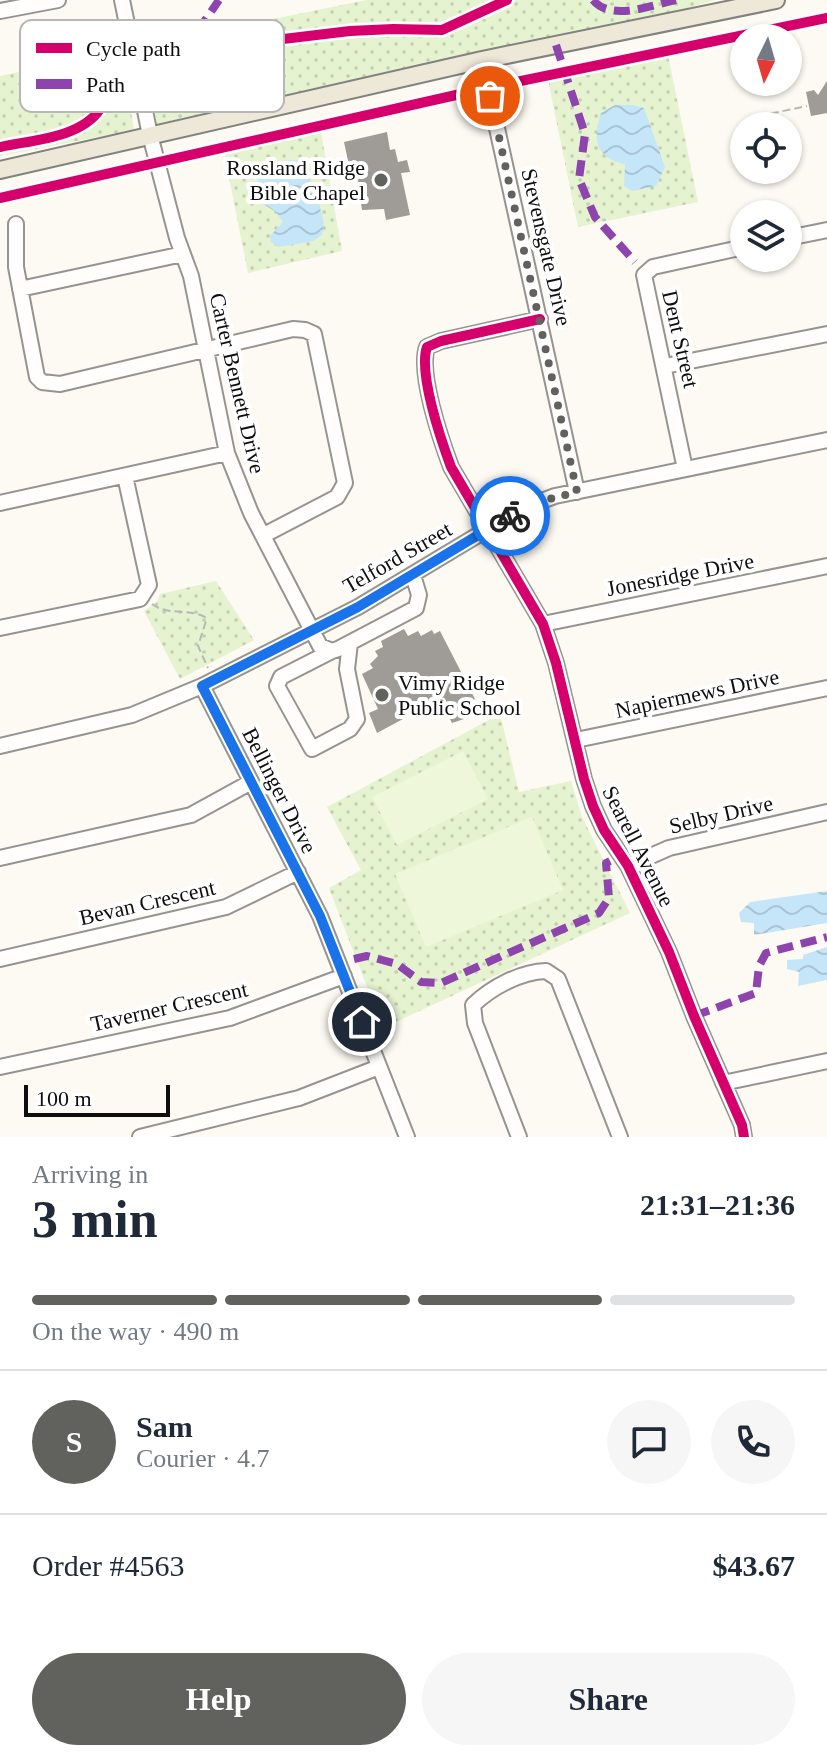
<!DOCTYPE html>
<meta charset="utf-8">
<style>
body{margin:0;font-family:Georgia,serif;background:#f6f6f7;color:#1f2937;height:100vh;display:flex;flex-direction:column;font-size:30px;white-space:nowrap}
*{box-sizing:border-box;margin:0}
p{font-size:26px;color:#747a83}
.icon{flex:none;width:44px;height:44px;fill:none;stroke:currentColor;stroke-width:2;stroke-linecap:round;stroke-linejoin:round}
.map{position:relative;height:1137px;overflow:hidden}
.details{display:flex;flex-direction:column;background:#fff;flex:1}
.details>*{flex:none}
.needle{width:52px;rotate:185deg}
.buttons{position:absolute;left:730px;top:24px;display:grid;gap:16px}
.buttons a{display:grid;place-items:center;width:72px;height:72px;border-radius:50%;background:#fff;box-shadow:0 2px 6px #0004;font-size:40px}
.scale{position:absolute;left:24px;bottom:20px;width:146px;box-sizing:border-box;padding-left:8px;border:4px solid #0e0e0e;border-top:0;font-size:22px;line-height:28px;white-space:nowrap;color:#0e0e0e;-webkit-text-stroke:6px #fff;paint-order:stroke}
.pin{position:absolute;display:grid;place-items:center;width:68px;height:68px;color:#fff;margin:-34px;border:4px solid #fff;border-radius:50%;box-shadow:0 2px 8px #0007}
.courier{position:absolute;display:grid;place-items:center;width:80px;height:80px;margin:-40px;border:6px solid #1a73e8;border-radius:50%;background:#fff;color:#222;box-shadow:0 2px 10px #0007}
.head em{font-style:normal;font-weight:700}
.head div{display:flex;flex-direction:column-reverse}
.head{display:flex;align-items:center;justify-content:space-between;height:136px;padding:0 32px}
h1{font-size:52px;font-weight:700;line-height:60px}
.bar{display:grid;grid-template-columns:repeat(4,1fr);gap:12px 8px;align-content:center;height:96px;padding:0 32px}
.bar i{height:10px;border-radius:6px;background:#e0e1e3}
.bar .on{background:#61615e}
.bar p{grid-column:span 4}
.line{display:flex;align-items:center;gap:20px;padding:0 32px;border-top:2px solid #e0e1e3}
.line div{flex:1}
.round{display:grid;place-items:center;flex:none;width:84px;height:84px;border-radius:42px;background:#f6f6f7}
.action{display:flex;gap:16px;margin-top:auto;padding:16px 32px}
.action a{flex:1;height:92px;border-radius:48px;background:#61615e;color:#fff;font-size:32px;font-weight:700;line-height:92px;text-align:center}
.action a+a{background:#f6f6f7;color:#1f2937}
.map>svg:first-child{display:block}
.park{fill:url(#park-dots)}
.pitch{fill:#eff7da}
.water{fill:url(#water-waves)}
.building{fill:#9f9c98}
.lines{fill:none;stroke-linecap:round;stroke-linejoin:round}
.minor-casing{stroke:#959491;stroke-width:18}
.major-casing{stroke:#82827e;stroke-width:20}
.path{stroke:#b8b8b6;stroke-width:2;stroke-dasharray:8 4;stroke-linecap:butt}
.minor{stroke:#fffefd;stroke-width:14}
.major{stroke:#ede8d8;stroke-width:16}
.quiet{stroke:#8e44ad;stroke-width:8;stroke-dasharray:16 8;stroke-linecap:butt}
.cycleway-casing{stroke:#fff;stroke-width:15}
.cycleway{stroke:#d6006c;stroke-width:10}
.done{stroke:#61615e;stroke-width:8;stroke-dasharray:0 14.4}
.route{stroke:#1a73e8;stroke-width:10}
.poi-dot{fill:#61615e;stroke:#fff;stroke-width:3}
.labels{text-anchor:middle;stroke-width:8;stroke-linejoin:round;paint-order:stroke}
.poi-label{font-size:22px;fill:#0e0e0e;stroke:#fff;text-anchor:end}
.street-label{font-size:22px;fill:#0e0e0e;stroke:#fff}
.key{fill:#fff;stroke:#b7b7b7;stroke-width:2}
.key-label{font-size:22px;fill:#0e0e0e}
</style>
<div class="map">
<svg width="827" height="1137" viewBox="0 0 827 1137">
<defs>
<pattern id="park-dots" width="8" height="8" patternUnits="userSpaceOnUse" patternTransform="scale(2)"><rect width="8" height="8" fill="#e5f3d0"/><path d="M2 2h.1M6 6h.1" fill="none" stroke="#c3cfb1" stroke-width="1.8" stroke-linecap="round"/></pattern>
<pattern id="water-waves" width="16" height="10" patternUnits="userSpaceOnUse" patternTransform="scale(2)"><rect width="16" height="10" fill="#c5e6f9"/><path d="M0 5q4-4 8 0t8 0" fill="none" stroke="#a8c4d4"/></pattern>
</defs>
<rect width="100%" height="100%" fill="#fcfaf2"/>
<!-- park -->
<path class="park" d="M366,0H715L670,13L157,124L141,46Z
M121,50L134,130L0,156V76Z
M668,55L698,202L578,227L548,80Z
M320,127L342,251L248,273L224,152Z
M216,581L254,640L180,679L144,611L157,602L160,594Z
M500,714L519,792L571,781L582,817L630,913L383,1028L329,888L361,870L327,807Z"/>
<!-- pitch -->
<path class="pitch" d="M463,751L488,799L397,845L372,797Z
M532,817L563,890L426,947L395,874Z"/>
<!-- water -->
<path class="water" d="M615,105H633L644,108L665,167L656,186L632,191L624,186L625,164C596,158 592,140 601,113Z
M290,160L307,162L311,177L301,191L303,196L316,191L324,224L322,235L313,241L279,247L271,242L270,236L283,222L276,212L263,204L256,172L258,167Z
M827,891V923L754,935V923L741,922L739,913L750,902Z
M827,947V980L798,986L799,972L787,969V960L803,959V955Z"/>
<!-- building -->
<path class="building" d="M827,81V113L811,116L806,92L814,90L818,95Z
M387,132L390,150L395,149L398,162L407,160L410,172L401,173L410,215L386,220L384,209L362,210L356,168L350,170L344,142Z
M404,629L408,636L418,631L421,636L432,630L434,634L440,631L475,699L469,703L473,709L461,714L464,719L452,723L440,699L377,733L369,713L378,709L362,674L373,668L370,664L378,656L375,651L383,647L381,641Z"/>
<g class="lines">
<!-- minor casing -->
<g class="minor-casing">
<path id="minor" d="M122,0L150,135L177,238L191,276L227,453L251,513L320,646L332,651L338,649L416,608L419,595L413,575
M0,11L58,0
M482,60L577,492
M16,224V267L37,377L42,382L60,384L293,329L305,330L314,334L345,483L337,497L264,535
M788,238L827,230
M20,289L183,254
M540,319L441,341L427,347C418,373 441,440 451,467L543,624L556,663L584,779L593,806L604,830L628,866L669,952L694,1016L742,1125L744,1137
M665,366L827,334
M685,469L644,275L653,267L744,247
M0,503L227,453
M543,624L827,566
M0,628L140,599L149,585L125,476
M332,651L281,677L277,686L312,749L350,729L357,719L347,669L350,643
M202,686L320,916L407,1137
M576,740L827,688
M0,746L132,715L202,686L358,607L523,508L555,496L827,440
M0,858L191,815L251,782
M628,866L669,848L827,812
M0,959L226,907L298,872
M0,1067L230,1018L344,976
M723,1083L827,1061
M140,1137L299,1098L379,1067
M519,1137L475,1023L473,1005C492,987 520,972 546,971L558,979L620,1137"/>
</g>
<!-- major casing -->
<g class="major-casing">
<path id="major" d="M0,170L482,60L776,0"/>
</g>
<!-- path -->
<path class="path" d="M759,116L807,106
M152,604C168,616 188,608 205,617L206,621L198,646L208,668"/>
<!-- minor -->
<use href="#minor" class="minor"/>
<!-- major -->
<use href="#major" class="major"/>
<!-- quiet -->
<path class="quiet" d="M593,0C611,22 652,5 676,0
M556,45L585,134L579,179L595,217L635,262
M184,51L219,0
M354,959L367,956L397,964L421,982L441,983L599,913L609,898L606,863L610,861
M694,1016L756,993L759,966L766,953L827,937"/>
<!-- cycleway casing -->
<g class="cycleway-casing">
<path id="cycleway" d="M0,147C32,140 81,138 100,109C109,97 107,80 116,68L184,51L350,31L393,29L442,30L507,0
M0,198L496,86L827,18
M540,319L441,341L427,347C418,373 441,440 451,467L543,624L556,663L584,779L593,806L604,830L628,866L669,952L694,1016L742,1125L744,1137"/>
</g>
<!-- cycleway -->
<use href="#cycleway" class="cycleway"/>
</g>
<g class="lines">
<!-- done -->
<path class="done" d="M490,96L577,492L538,502L510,516"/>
<!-- route -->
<path class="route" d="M362,1022L320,916L202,686L358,607L510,516"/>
</g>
<!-- markers -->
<g class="poi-dot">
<circle cx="381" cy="180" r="8"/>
<circle cx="382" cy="695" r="8"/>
</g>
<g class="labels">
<!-- poi labels -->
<g class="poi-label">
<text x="365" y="175">Rossland Ridge<tspan x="365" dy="25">Bible Chapel</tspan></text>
<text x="398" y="690" text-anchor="start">Vimy Ridge<tspan x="398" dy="25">Public School</tspan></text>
</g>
<!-- street labels -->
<g class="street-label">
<text transform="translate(547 247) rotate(77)" y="8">Stevensgate Drive</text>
<text transform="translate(681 339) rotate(77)" y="8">Dent Street</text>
<text transform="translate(238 383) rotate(77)" y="8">Carter Bennett Drive</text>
<text transform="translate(397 557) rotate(-30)" y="8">Telford Street</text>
<text transform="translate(680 574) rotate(-11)" y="8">Jonesridge Drive</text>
<text transform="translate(697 693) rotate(-12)" y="8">Napiermews Drive</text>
<text transform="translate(280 790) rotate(63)" y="8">Bellinger Drive</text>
<text transform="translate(721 814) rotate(-13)" y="8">Selby Drive</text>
<text transform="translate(639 846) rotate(63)" y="8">Searell Avenue</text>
<text transform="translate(147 902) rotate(-13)" y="8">Bevan Crescent</text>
<text transform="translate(169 1006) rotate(-13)" y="8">Taverner Crescent</text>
</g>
</g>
<!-- legend -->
<rect x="20" y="20" width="264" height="92" rx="12" class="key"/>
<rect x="36" y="43" width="36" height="10" fill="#d6006c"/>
<rect x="36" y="79" width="36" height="10" fill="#8e44ad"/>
<g class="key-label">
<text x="86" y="56">Cycle path</text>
<text x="86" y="92">Path</text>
</g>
</svg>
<div class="buttons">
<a><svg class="needle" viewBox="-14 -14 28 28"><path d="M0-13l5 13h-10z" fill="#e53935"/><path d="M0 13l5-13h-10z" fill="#747a83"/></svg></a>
<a><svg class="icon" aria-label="locate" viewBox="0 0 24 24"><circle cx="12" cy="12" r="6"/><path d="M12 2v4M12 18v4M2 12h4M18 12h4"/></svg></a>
<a><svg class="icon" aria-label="layers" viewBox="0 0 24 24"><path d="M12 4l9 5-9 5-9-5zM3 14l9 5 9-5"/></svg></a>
</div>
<div class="scale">100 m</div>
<div class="pin" style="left:490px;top:96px;background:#ea580c"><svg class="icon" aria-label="bag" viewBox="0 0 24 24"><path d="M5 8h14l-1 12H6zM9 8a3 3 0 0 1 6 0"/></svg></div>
<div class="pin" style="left:362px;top:1022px;background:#1f2937"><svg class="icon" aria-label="home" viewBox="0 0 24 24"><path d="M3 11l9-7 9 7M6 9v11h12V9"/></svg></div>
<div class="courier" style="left:510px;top:516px"><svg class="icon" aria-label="bike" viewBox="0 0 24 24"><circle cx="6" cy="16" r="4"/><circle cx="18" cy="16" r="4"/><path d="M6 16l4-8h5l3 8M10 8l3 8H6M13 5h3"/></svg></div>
</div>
<section class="details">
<div class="head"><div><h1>3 min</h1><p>Arriving in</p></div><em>21:31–21:36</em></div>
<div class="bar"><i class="on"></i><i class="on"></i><i class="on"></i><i></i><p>On the way · 490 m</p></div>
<div class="line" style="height:144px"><b class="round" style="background:#61615e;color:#fff">S</b><div><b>Sam</b><p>Courier · 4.7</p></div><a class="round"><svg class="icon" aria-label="chat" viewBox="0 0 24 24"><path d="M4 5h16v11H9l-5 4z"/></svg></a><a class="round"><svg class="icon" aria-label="phone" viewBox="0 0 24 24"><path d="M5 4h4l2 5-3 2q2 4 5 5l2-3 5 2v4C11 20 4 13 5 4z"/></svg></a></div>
<div class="line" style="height:104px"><div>Order #4563</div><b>$43.67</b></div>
<div class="action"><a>Help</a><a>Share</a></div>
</section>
